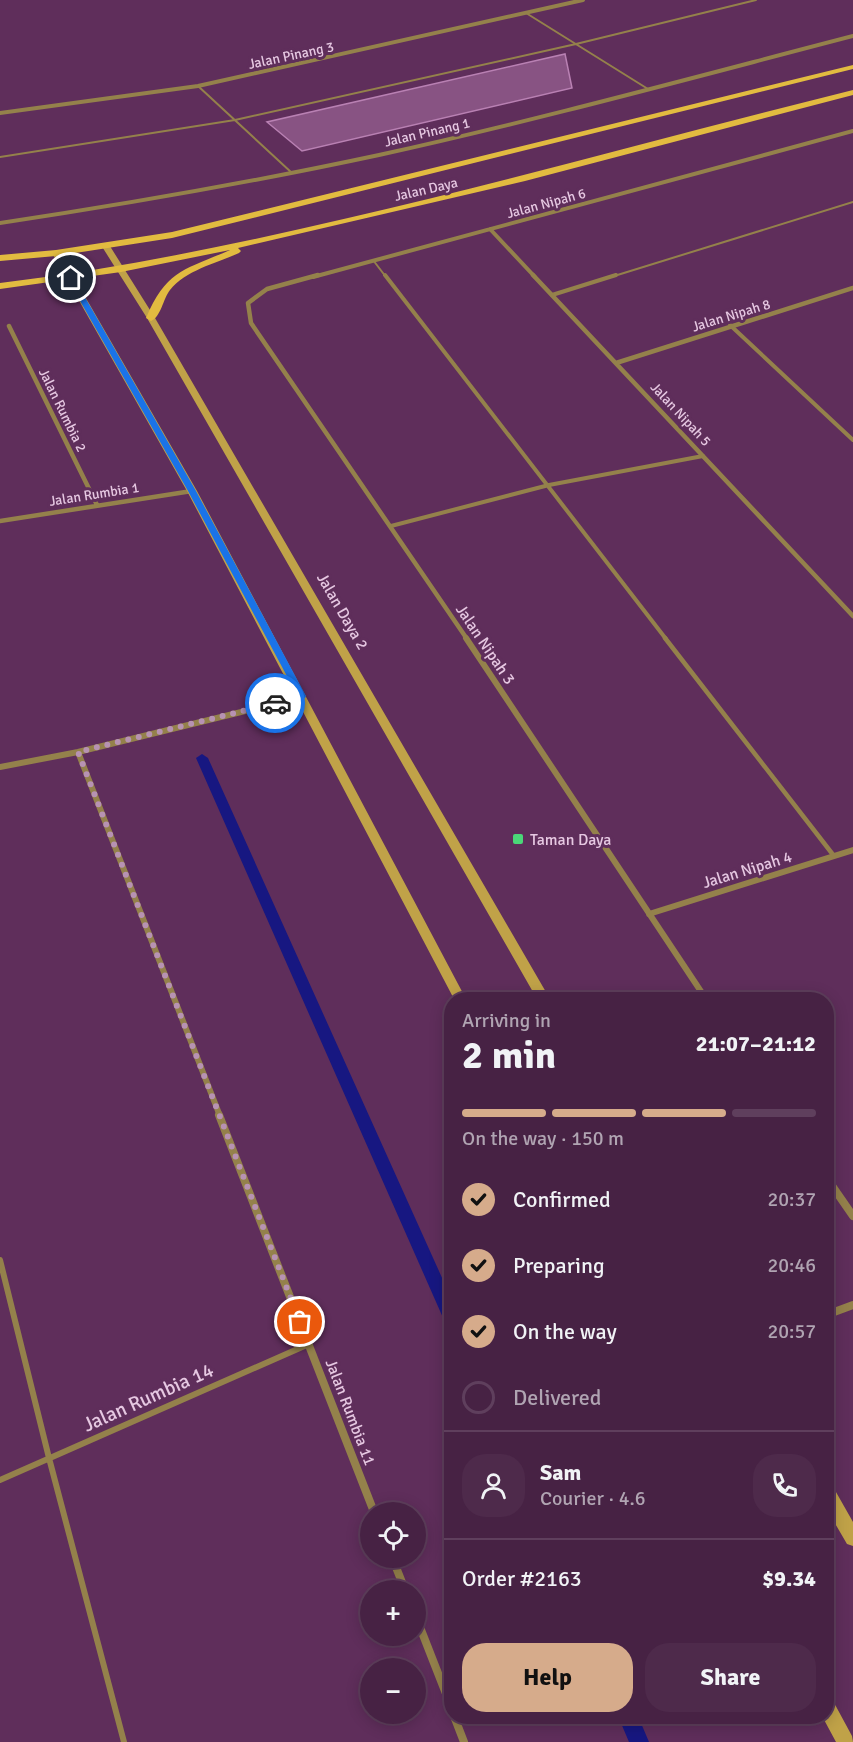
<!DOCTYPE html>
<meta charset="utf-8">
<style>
body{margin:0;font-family:Signika,sans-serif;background:#4e2a4b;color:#f1f3f6;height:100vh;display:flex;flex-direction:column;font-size:22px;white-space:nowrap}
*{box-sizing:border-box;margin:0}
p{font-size:20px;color:#b0a4b2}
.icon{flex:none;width:33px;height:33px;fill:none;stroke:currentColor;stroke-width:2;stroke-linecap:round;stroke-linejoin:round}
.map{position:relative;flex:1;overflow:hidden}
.side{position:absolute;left:444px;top:992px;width:390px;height:732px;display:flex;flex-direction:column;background:#472244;border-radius:24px;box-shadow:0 3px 15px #0003,0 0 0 2px #5f3f5d}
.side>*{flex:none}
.tools{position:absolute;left:360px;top:1502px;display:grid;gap:12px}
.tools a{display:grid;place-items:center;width:66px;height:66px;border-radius:50%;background:#472244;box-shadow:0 3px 15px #0003,0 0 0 2px #5f3f5d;font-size:30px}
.pin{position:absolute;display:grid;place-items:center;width:51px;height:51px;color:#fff;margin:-26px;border:3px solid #fff;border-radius:50%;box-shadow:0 2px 6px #0007}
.courier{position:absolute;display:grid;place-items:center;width:60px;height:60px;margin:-30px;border:4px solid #1a73e8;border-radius:50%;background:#fff;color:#222;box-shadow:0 2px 8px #0007}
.head em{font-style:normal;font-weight:700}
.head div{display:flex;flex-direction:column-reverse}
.head{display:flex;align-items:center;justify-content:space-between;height:102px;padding:0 18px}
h1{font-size:39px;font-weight:700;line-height:45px}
.bar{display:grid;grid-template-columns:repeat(4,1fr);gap:9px 6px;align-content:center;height:72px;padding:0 18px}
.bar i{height:8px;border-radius:4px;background:#5f3f5d}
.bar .current{background:#d6ab8b}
.bar p{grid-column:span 4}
.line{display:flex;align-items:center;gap:15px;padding:0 18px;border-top:2px solid #5f3f5d}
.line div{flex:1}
.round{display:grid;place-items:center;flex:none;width:63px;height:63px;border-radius:24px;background:#4e2a4b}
ol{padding:0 18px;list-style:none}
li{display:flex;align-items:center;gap:18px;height:66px}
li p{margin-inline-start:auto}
li .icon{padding:6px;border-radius:50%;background:#d6ab8b;color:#111;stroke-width:4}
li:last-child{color:#b0a4b2}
li i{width:33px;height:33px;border:3px solid #5f3f5d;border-radius:50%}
.button{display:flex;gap:12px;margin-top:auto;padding:12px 18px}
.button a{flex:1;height:69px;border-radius:24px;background:#d6ab8b;color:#111;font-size:24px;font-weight:700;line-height:69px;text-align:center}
.button a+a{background:#4e2a4b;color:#f1f3f6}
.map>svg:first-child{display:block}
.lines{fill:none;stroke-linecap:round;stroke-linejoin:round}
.stream{fill:#171781;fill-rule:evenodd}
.building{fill:#885383;stroke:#b981b3;stroke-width:1.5}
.service-far3{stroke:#94814b;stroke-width:2}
.service-far2{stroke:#94814b;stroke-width:4}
.service-far1{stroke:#94814b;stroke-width:4.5}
.service{stroke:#94814b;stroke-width:6}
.minor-far3{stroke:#94814b;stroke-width:4}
.minor-far2{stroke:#94814b;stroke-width:4.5}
.minor-far1{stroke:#94814b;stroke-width:6}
.minor{stroke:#94814b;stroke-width:8}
.secondary{fill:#c0a248;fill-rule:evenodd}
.primary{fill:#e2bb40;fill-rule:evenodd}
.route{fill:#1a73e8}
.done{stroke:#b792b3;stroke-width:6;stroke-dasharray:0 10.8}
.poi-dot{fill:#4ad778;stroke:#5f2e5b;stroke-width:2}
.labels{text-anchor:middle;stroke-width:6;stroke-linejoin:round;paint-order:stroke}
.far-street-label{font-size:14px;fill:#e6c8e2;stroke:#5f2e5b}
.street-label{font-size:16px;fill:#e6c8e2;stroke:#5f2e5b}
.poi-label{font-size:16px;fill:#e6c8e2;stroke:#5f2e5b;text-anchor:start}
.near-street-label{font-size:20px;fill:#e6c8e2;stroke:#5f2e5b}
</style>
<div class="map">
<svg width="853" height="1742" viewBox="0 0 853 1742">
<rect width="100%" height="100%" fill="#5f2e5b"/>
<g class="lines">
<!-- stream -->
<path class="stream" d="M202,754L208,758L452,1300V1328L446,1326L444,1320L196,758Z
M618,1716H638L649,1742H629Z"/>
</g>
<!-- building -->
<path class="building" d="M565,54L572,88L302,151L267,122Z"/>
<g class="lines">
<!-- service-far3 -->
<path class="service-far3" d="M526,13L648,89
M198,86L292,173
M0,157L235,120L576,44L756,0
M373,260L386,277
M611,277L853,202"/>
<!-- service-far2 -->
<path class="service-far2" d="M385,275L666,639
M552,295L616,275
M730,325L853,440
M391,526L549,485L703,456"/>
<!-- service-far1 -->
<path class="service-far1" d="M665,638L834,856"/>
<!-- service -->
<path class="service" d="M0,1260L49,1458L124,1742
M0,1480L309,1344"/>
<!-- minor-far3 -->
<path class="minor-far3" d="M0,113L198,86L583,0
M0,223C127,204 253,182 379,155C538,120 695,77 853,36
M490,229L535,277
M313,277L853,131"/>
<!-- minor-far2 -->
<path class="minor-far2" d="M318,275L267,289L248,303L251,323L467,639
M533,275L853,616
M9,326L97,505
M616,363L853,288
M0,521L192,491"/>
<!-- minor-far1 -->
<path class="minor-far1" d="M466,638L706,999
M78,752L220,1116
M0,767L78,752L302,697
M649,914L853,850"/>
<!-- minor -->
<path class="minor" d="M219,1115L374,1512
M826,1177L853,1216
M826,1315L853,1305
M392,1557L405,1590
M416,1617L452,1709
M454,1716L464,1742"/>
<!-- secondary -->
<path class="secondary" d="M102,243H108L155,318L550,999H537L147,318L101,245Z
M53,251L60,253L197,491L466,999H454L187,491L52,253Z
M826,1483L832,1485L853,1522V1546L847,1544L826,1508Z
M826,1696L832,1699L852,1736L853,1742H836L822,1716H826Z"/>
<!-- primary -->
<path class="primary" d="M853,65V69L172,238L56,256L0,261V255L56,250L172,232Z
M853,90V95L525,181L238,248L241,251L239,253C217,263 186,270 170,290C163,299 161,317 151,321L146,318C167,269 185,270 230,250L121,272L0,289V283C117,269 233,245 348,218C517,179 684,132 853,90Z"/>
</g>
<!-- route -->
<path class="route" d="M71,276L74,278L196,491L306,696L305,698L275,706L270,703L297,695L188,491L67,278Z"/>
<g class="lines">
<!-- done -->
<path class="done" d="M275,703L78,752L300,1322"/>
</g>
<!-- markers -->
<rect class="poi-dot" x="512" y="833" width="12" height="12" rx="3"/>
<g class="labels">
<!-- far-street labels -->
<g class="far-street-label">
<text transform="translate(291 55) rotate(-12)" y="5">Jalan Pinang 3</text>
<text transform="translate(427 132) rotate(-13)" y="5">Jalan Pinang 1</text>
<text transform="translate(426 189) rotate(-13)" y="5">Jalan Daya</text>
<text transform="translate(546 203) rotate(-15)" y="5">Jalan Nipah 6</text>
<text transform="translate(731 315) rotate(-17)" y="5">Jalan Nipah 8</text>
<text transform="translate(63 410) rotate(64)" y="5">Jalan Rumbia 2</text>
<text transform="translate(681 414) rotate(47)" y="5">Jalan Nipah 5</text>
<text transform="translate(94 494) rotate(-9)" y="5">Jalan Rumbia 1</text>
</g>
<!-- street labels -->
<g class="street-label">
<text transform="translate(343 611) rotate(60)" y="6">Jalan Daya 2</text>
<text transform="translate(486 644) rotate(56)" y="6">Jalan Nipah 3</text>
<text transform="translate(747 869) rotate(-17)" y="6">Jalan Nipah 4</text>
<text transform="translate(351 1412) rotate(69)" y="6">Jalan Rumbia 11</text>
</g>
<!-- poi labels -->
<g class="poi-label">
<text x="530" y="845">Taman Daya</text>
</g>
<!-- near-street labels -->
<g class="near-street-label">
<text transform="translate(148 1397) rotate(-24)" y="7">Jalan Rumbia 14</text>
</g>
</g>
</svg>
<div class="tools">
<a><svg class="icon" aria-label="locate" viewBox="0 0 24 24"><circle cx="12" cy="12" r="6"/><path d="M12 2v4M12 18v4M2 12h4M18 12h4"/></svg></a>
<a>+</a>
<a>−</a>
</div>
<div class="pin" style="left:300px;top:1322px;background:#ea580c"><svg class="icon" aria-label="bag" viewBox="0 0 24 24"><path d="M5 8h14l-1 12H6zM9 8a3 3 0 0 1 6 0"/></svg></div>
<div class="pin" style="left:71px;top:278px;background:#1f2937"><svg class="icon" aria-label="home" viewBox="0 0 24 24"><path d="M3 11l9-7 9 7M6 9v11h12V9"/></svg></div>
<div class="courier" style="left:275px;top:703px"><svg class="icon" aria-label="car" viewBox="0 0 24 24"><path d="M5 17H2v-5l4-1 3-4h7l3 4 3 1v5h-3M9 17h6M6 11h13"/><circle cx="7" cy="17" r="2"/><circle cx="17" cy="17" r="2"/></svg></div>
<section class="side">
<div class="head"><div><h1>2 min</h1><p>Arriving in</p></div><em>21:07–21:12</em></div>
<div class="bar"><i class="current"></i><i class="current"></i><i class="current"></i><i></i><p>On the way · 150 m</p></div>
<ol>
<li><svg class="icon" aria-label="check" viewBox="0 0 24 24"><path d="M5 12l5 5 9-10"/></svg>Confirmed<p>20:37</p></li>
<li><svg class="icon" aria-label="check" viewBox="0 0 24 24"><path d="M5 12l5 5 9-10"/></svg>Preparing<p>20:46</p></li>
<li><svg class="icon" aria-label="check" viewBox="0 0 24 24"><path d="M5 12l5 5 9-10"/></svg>On the way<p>20:57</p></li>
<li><i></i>Delivered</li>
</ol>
<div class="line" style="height:108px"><a class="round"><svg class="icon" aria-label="person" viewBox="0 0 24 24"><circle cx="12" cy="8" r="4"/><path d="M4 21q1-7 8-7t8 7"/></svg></a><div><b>Sam</b><p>Courier · 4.6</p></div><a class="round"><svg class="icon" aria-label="phone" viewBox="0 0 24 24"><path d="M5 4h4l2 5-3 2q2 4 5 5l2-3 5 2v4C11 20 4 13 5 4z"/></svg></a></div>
<div class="line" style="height:78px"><div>Order #2163</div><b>$9.34</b></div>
<div class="button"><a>Help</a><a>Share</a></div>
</section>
</div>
